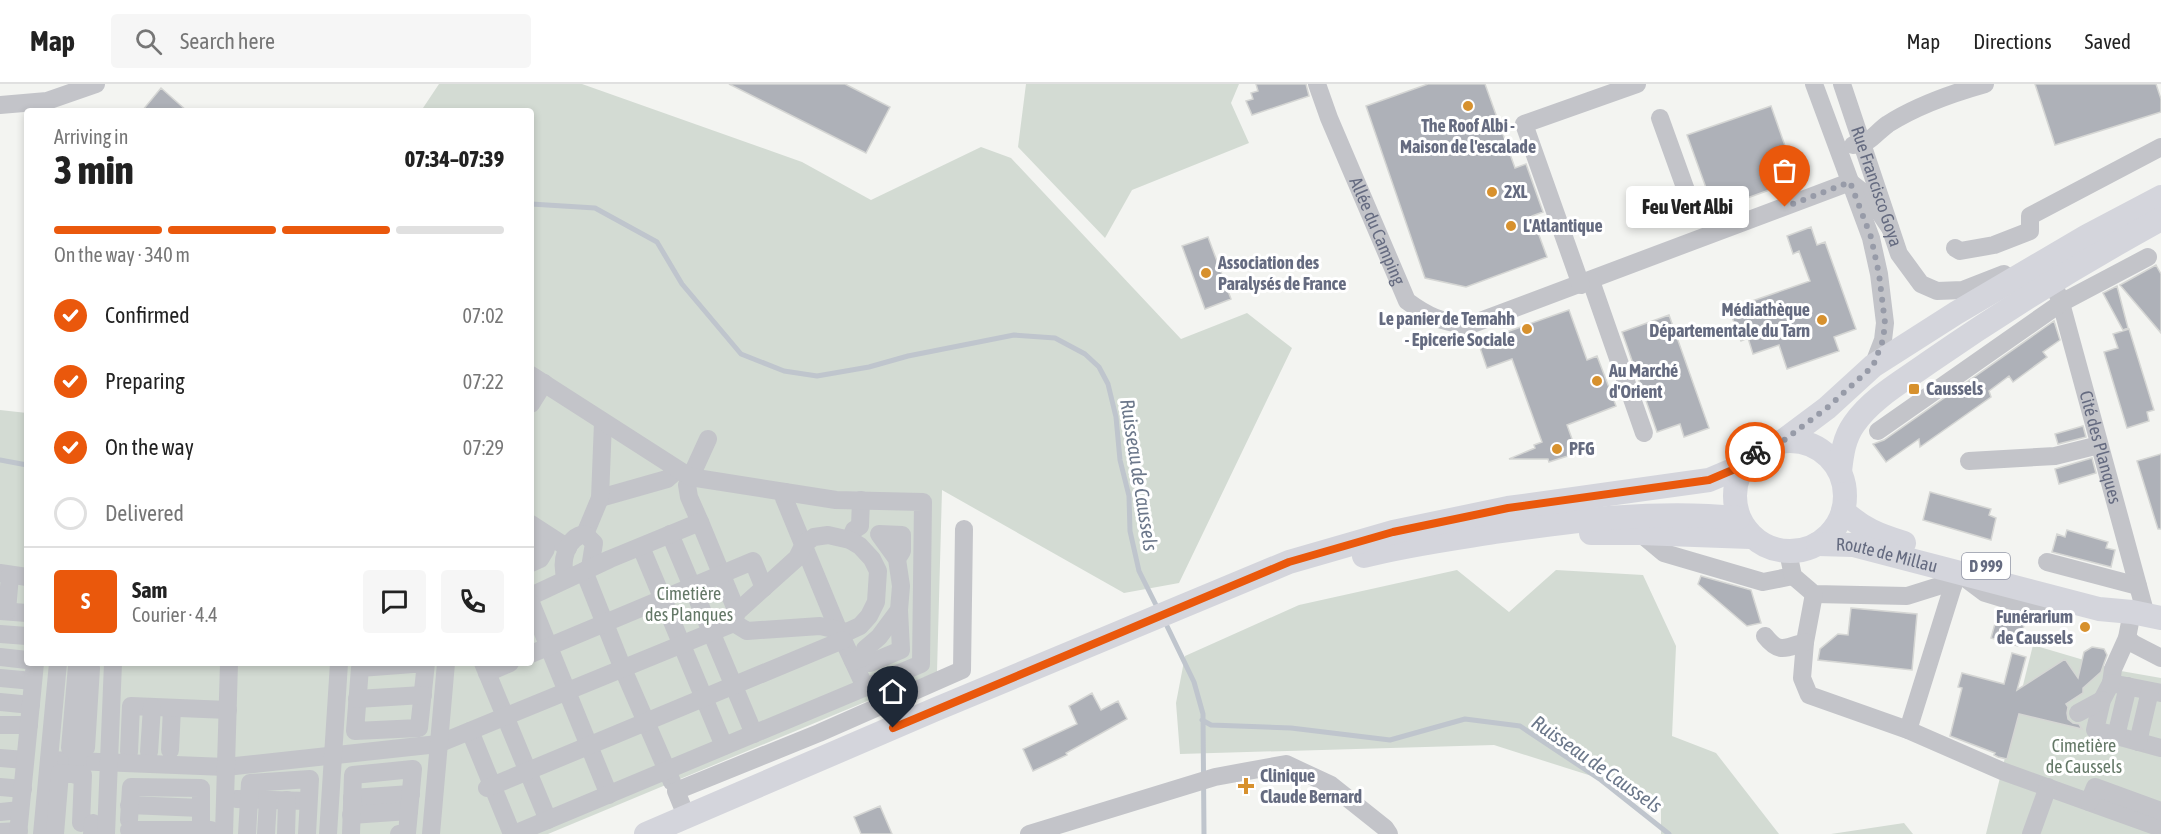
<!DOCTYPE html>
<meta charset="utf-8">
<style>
body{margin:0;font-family:"Asap Condensed",sans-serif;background:#f6f6f6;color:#222;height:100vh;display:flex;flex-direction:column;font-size:22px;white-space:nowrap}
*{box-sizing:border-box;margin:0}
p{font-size:20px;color:#767676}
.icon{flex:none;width:33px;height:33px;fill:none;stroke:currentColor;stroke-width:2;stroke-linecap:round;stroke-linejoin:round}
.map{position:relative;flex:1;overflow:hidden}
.panel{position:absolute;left:24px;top:24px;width:510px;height:558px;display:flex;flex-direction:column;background:#fff;border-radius:6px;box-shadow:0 3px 9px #0003}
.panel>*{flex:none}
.pin{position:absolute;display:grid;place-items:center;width:51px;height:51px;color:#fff;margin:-62px -26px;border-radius:50% 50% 50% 0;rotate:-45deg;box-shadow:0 0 6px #0007}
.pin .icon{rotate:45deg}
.courier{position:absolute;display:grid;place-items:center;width:60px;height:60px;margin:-30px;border:4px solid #ea580c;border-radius:50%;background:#fff;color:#222;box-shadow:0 2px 8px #0007}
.bubble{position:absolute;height:42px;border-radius:6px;background:#fff;box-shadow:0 3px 9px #0003;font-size:20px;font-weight:800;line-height:42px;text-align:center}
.headline em{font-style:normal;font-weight:800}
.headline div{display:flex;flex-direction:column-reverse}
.headline{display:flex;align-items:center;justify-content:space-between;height:102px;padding:0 30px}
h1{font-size:39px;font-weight:800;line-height:45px}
.bar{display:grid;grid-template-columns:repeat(4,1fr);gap:9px 6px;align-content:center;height:72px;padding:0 30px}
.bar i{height:8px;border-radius:4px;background:#e0e0e0}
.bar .selected{background:#ea580c}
.bar p{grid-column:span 4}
.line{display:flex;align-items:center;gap:15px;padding:0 30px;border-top:2px solid #e0e0e0}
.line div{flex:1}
.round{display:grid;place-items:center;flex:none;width:63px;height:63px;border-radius:6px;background:#f6f6f6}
ol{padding:0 30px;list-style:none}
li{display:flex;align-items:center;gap:18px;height:66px}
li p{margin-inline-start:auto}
li .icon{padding:6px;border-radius:50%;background:#ea580c;color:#fff;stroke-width:4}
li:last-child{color:#767676}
li i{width:33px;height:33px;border:3px solid #e0e0e0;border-radius:50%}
header{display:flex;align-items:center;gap:36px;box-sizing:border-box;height:84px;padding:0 30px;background:#fff;border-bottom:2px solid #e0e0e0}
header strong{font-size:28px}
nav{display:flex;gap:33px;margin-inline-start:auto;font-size:21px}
.search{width:420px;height:54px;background:#f6f6f6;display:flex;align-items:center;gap:15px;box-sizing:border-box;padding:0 21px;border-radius:6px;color:#767676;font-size:22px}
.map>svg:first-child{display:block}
.green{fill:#d3dbd3}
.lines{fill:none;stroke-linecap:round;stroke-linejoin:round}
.stream{stroke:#bfc5cd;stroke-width:5}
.building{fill:#aeb1b8;stroke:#d5d6d4;stroke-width:1.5}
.minor{stroke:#c3c4c9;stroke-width:18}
.major{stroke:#d4d5dc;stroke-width:24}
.done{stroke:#979ba8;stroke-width:6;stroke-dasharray:0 10.8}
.route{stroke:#ea580c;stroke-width:8}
.poi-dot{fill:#d7912e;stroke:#fff;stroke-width:2}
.labels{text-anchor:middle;stroke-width:6;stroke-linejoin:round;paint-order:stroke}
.shield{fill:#fff;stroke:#9397a6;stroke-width:1.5}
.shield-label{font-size:16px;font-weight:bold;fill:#656b80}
.poi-label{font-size:18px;font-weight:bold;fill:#656b80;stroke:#fff;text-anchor:start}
.street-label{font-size:18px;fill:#656b80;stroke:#fff}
.park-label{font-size:18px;fill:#647867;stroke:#fff}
.water-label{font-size:20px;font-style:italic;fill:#6b778a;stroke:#fff}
</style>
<header>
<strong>Map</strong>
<div class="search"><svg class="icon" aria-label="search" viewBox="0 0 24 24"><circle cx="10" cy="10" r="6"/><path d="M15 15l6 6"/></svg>Search here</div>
<nav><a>Map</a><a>Directions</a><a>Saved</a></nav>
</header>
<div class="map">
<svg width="2161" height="750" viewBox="0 0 2161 750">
<rect width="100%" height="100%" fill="#f3f4f1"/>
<!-- green -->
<path class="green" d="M439,0H582L802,78L871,116L981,63L1011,74L1181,255L1247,229L1292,264L1179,499L1124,509L942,406L937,588L548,750H0V326L27,329V579H531V27H421Z
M1026,0H1239L1231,19L1249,59L1132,106L1105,154L1018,63Z
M1457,486L1509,528L1556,486L1643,491L1676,562L1672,652L1716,669L1779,750H1661V714L1494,661L1180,670L1176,619L1185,572L1299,521Z
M2033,561L2121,587L2161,594V750H1986Z
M1904,739L1913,750H1831Z"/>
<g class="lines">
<!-- stream -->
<path class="stream" d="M531,120L595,124L657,158L682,200L741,270L784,287L817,292L869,283L908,272L1014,251L1055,254L1085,270L1099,283L1108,300L1116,333L1120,376L1129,412L1130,447L1139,487L1159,527
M0,376L27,381
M1165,538L1194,598L1203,630L1204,750
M1202,636L1211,641L1291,644L1390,656L1465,635L1520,642L1601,696L1669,750"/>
</g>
<!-- building -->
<path class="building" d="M729,0H845L890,23L866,69Z
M1256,0H1306L1309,12L1252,31L1246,17L1253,15L1251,9L1258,7Z
M1428,0H1485L1515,84L1526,80L1543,128L1532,132L1547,173L1466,203L1425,194L1366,22Z
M2035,0H2156L2161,15V28L2055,61Z
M161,4L187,27H142Z
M1771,22L1797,96L1714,126L1687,51Z
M1811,143L1817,161L1825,158L1856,245L1834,253L1839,267L1787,285L1779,261L1753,270L1748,254L1741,257L1729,225L1810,197L1799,167L1793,170L1787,152Z
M1208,153L1231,215L1205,225L1182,162Z
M2156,181L2161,190V249L2120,201Z
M2117,202L2128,244L2123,246L2103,209Z
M1569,226L1587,276L1597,272L1616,322L1567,341L1577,369L1549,378L1548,375H1509L1535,364L1534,361L1542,358L1512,275L1487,284L1478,258Z
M1669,231L1709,344L1684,353L1680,340L1657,348L1622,248Z
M2054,237L2060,256L2043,268L2047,273L2013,298L2009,292L1989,307L1991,313L1920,363L1919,355L1886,378L1873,360L1884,356Z
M2129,245L2154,326L2147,328L2149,337L2127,344L2104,268L2118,264L2113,250Z
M2083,342L2086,353L2058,360L2055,350Z
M2161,370V445H2158L2137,377Z
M2092,374L2096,389L2059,400L2055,385Z
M1930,408L1991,425L1989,431L1996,434L1991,456L1923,436Z
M2067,446L2108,458L2106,464L2115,466L2111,483L2052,468L2057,450L2065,453Z
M1701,492L1751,506L1761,539L1747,542L1698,500Z
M1851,524L1917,530L1912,586L1818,576L1820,565L1838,550L1848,551Z
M1998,529L2025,538L2018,562L1991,554Z
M2092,563L2104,565L2107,571L2101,588L2083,604V609L2066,620L2068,623L2067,629L2068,635L2073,639L2079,640L2082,645L2019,630L2007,675L1998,673L1994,671L1995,669L1950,652L1962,604L1958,603L1962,589L2004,600L2012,569L2026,573L2017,606L2065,575L2078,594L2084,568Z
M1092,609L1101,626L1118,617L1127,635L1066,669L1067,671L1033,687L1023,665L1077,640L1069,622Z
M880,722L892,750H861L854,733Z"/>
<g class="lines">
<!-- minor -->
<g class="minor">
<path id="s1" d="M1317,0L1329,34L1407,217C1430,234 1439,236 1467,242L1850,98L1869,113L1890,144"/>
<path d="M1814,0L1871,154L1879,190L1885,239L1883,256L1873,282"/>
<path id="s2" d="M1842,0L1899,170L1921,200L1937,207L1963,206L2004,190"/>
<path d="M0,21L47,17L96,0"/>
<path d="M1660,34L1687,109"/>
<path d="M1853,61C1870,61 1875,49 1888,40C1916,22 1953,9 1985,0"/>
<path d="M1955,164L1960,167L1994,161L2030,147V132L2161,63"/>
<path d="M1591,197L1644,349"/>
<path id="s3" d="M2053,198L2061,219L2146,531"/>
<path d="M1581,201L1524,40L1637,0"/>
<path d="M531,320L544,299"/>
<path d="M1878,347L2061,219L2148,173"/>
<path d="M1969,377L2055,372L2099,361"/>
<path d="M785,408L784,414L838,545L865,603"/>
<path d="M600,414L667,395L677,386"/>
<path d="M700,438L689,413L687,401L708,355"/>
<path d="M531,440L568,464"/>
<path d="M1640,449L1664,469L1763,498L1793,492"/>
<path d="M585,450L600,414L603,338"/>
<path d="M670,450L754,650"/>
<path d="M531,456L546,465L540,475L531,479"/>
<path d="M850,456L854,446L860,442L861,416"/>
<path d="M641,463L724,662"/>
<path d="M1788,468L1793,492L1814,510L1907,512L1942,501L1953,502L1957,488L1985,509L2008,516L2047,525L2073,520"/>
<path d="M2047,478L2138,502"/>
<path d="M584,487L623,585L672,698"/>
<path d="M0,489L27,493"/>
<path d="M566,495C560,478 566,453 585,450L594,459L590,484"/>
<path d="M1814,510L1805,558L1802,594L1809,611L1908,646L2002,687L2161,744"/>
<path d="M531,512L610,475L700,438L737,528"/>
<path d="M531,519L609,711"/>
<path d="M0,527L27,529"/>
<path d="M7,527L10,491"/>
<path d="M0,550L27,552"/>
<path d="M1765,552C1779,570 1785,564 1805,558"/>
<path d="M2127,554L2134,560L2161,574"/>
<path d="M531,570L753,477L764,504"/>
<path d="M866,572L870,579L901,566L899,526"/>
<path d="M0,573L27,576"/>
<path d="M853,577L866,572L865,565L879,553L899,526L901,502L897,475L879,450L902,451V467L897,475"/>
<path d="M426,579L419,644L355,647L360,584Z"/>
<path d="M483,579L548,736"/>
<path d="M487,589L510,579"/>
<path d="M0,594L33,597"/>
<path d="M2111,599L2113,585L2127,554L2132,528"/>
<path d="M2161,609L2111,599L2102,616L2095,646L2161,664"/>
<path d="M357,615L423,611"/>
<path d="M0,618L31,621"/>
<path d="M2078,629L2102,616"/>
<path d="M0,641H29"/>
<path d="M1908,646L1953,502"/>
<path d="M470,647L512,750"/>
<path d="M2116,652L2128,602"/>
<path d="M2138,658L2150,607"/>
<path d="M170,666L172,624"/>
<path d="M129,668L131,622L228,626"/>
<path d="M149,668L152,623"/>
<path d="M0,674L25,676"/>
<path d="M49,676L226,683L438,660L734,539L737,528L797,474L804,460L814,453L828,451L850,456L860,462L872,475L878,487L876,518L869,532L860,542L847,548L820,542L747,547L734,539"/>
<path d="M76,691L79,665L86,664L91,584L77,582L70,664L79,665"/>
<path d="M0,703L23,705"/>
<path d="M487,704L843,556"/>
<path d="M352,714L411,710"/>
<path d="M236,715L308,717"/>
<path d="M2089,718L2095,703L2161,727"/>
<path d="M129,721L201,724"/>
<path d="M0,728L20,726"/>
<path d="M351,731L409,727"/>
<path d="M687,734L676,707L819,649L962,586L964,445"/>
<path d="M129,736L131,703L201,704V750"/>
<path d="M129,746H211"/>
<path d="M0,748L19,747"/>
<path d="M18,750L35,579"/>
<path d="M42,750L58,579"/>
<path d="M55,750L60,689L83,691L81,739"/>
<path d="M92,750L93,739"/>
<path d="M106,750L113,579"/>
<path d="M224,750L229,579"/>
<path d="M247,750L250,699L310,695L307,750"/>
<path d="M266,750L268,716"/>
<path d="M286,750L287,716"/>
<path d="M328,750L339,579"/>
<path d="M351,750L353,691L413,685L407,749L399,750"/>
<path d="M431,750L446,579"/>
<path d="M514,750L921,580L923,418L836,416L690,393L531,291"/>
<path d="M1029,750L1215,693L1286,680L1331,701L1385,744L1389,750"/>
<path d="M2031,750L2048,703"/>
</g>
<!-- major -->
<g class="major">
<circle cx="1790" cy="412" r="55"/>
<path d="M1783,357L1827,324L1873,282L1956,229L2087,152L2161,113"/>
<path d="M1840,387C1842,370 1844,354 1854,340C1872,314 1903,297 1928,279C2003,227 2081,179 2161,135"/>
<path d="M1843,427C1863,445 1878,451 1904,459"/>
<path d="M1591,449H1640L1750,453"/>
<path id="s4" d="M1818,460L1853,461L2099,525L2132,528L2161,534"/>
<path d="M1364,472C1406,461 1451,455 1495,448C1576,436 1656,426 1738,434"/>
<path d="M646,750L934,626L1289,478L1393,448L1508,424L1709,396L1742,382"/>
</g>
</g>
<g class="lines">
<!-- done -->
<path class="done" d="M1755,368L1767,361L1783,357L1827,324L1873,282L1883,256L1885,239L1879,190L1871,153L1850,98L1785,123"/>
<!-- route -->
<path class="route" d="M893,644L1289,478L1393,448L1508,424L1709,396L1742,382L1755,368"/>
</g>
<!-- markers -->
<g class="poi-dot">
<circle cx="1468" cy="22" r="6"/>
<circle cx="1492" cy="108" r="6"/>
<circle cx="1511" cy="142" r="6"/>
<circle cx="1206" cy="189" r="6"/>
<circle cx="1822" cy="236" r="6"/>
<circle cx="1527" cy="245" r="6"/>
<circle cx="1597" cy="297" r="6"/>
<rect x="1908" y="299" width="12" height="12" rx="3"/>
<circle cx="1557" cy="365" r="6"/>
<circle cx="2085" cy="543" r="6"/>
<path d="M1243 693h6v6h6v6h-6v6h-6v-6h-6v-6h6z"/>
</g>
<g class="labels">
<!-- shield labels -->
<rect class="shield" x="1962" y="469" width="48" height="26" rx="4.5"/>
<g class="shield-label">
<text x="1986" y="488">D 999</text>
</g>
<!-- poi labels -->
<g class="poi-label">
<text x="1468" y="48" text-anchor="middle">The Roof Albi -<tspan x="1468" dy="21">Maison de l'escalade</tspan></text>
<text x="1504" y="114">2XL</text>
<text x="1523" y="148">L'Atlantique</text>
<text x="1218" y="185">Association des<tspan x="1218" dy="21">Paralysés de France</tspan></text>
<text x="1810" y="232" text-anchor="end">Médiathèque<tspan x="1810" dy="21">Départementale du Tarn</tspan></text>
<text x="1515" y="241" text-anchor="end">Le panier de Temahh<tspan x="1515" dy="21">- Epicerie Sociale</tspan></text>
<text x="1609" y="293">Au Marché<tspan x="1609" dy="21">d'Orient</tspan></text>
<text x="1926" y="311">Caussels</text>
<text x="1569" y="371">PFG</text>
<text x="2073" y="539" text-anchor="end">Funérarium<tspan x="2073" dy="21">de Caussels</tspan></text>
<text x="1260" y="698">Clinique<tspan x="1260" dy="21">Claude Bernard</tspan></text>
</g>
<!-- street labels -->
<g class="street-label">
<text dy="6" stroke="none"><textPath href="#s2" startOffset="108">Rue Francisco Goya</textPath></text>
<text dy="6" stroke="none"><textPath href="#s1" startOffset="159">Allée du Camping</textPath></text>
<text dy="6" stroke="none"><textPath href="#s3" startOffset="172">Cité des Planques</textPath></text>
<text dy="6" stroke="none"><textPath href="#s4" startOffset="70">Route de Millau</textPath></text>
</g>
<!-- park labels -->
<g class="park-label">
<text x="689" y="516">Cimetière<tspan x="689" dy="21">des Planques</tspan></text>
<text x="2084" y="668">Cimetière<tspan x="2084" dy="21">de Caussels</tspan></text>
</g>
<!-- water labels -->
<g class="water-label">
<text transform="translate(1139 391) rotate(81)" y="7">Ruisseau de Caussels</text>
<text transform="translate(1597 680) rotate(35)" y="7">Ruisseau de Caussels</text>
</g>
</g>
</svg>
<div class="pin" style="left:1785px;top:123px;background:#ea580c"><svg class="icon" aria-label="bag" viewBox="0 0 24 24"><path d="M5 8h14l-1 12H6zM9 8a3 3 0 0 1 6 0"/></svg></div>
<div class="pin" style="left:893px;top:644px;background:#1f2937"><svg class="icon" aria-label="home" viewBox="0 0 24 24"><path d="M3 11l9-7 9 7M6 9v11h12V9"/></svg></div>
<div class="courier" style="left:1755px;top:368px"><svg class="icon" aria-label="bike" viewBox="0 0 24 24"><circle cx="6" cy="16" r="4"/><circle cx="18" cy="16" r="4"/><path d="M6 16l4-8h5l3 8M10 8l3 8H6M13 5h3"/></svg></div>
<div class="bubble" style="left:1626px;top:102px;width:123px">Feu Vert Albi</div>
<section class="panel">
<div class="headline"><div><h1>3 min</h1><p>Arriving in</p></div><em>07:34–07:39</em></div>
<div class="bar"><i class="selected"></i><i class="selected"></i><i class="selected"></i><i></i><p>On the way · 340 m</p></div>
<ol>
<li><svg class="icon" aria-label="check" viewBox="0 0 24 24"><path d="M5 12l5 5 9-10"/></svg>Confirmed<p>07:02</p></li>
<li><svg class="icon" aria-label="check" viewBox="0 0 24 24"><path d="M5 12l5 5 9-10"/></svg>Preparing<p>07:22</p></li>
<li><svg class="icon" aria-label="check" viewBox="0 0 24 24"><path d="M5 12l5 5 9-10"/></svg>On the way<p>07:29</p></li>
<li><i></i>Delivered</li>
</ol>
<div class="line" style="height:108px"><b class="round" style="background:#ea580c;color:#fff">S</b><div><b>Sam</b><p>Courier · 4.4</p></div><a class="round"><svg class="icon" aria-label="chat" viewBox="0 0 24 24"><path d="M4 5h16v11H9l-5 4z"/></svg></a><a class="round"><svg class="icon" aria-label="phone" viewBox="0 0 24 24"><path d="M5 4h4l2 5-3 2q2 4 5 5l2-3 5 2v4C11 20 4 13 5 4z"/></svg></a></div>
</section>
</div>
